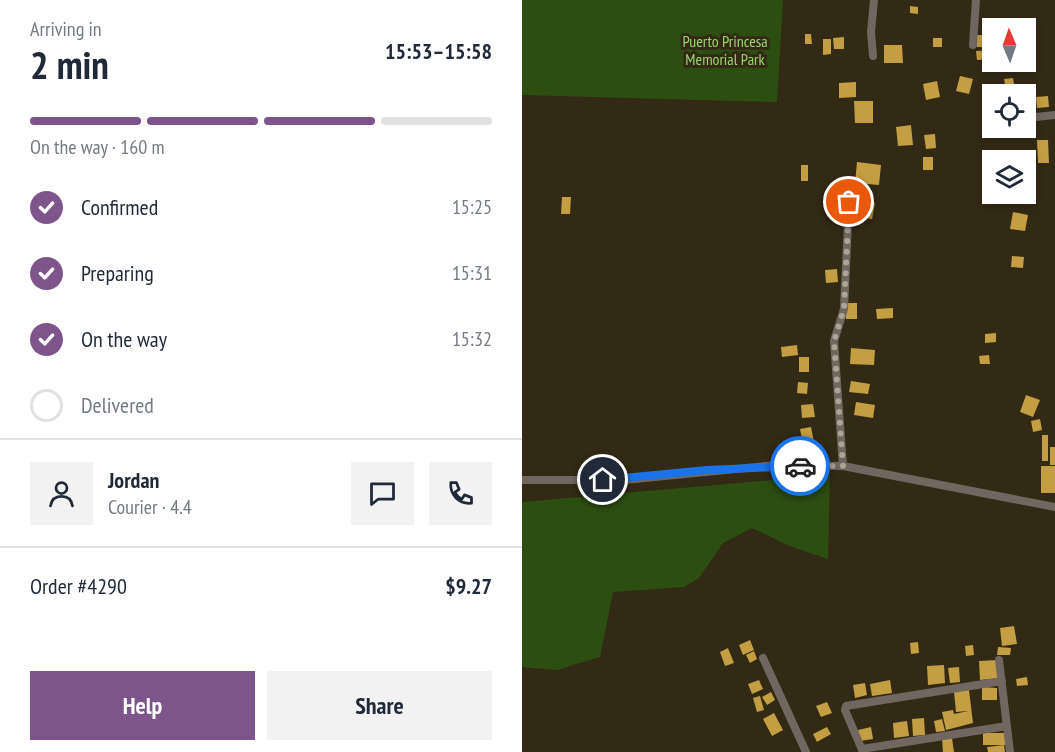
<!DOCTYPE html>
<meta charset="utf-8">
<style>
body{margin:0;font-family:"PT Sans Narrow",sans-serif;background:#f2f2f3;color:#1f2937;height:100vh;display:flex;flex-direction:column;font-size:22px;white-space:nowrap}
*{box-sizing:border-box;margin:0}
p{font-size:20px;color:#747a83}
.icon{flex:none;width:33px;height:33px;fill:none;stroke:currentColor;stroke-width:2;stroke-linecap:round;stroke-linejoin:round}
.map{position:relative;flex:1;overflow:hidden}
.details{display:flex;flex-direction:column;background:#fff;width:522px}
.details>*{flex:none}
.needle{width:39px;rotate:358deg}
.buttons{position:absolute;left:460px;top:18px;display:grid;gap:12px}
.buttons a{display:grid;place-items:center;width:54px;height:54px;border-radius:0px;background:#fff;box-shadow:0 3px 9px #0003;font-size:30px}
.pin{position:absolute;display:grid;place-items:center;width:51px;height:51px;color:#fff;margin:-26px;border:3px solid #fff;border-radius:50%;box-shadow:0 2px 6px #0007}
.courier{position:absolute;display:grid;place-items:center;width:60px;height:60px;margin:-30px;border:4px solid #1a73e8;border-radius:50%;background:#fff;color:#222;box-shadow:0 2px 8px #0007}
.head em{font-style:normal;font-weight:700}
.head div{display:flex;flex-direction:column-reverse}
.head{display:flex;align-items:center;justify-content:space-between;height:102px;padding:0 30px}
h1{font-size:39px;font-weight:700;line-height:45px}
.bar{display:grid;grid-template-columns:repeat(4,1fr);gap:9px 6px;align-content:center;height:72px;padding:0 30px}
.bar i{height:8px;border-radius:4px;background:#e0e1e3}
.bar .on{background:#7e558b}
.bar p{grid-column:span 4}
.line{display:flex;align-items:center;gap:15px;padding:0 30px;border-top:2px solid #e0e1e3}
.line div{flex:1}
.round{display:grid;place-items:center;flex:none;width:63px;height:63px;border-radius:0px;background:#f2f2f3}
ol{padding:0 30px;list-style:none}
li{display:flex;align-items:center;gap:18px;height:66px}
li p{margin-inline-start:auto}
li .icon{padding:6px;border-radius:50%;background:#7e558b;color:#fff;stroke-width:4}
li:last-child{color:#747a83}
li i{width:33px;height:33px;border:3px solid #e0e1e3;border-radius:50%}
.primary-button{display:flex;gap:12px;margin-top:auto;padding:12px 30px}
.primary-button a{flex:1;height:69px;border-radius:0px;background:#7e558b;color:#fff;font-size:24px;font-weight:700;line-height:69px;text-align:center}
.primary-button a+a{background:#f2f2f3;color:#1f2937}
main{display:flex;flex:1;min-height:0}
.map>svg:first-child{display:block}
.green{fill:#2d4e11}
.building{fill:#c49e42}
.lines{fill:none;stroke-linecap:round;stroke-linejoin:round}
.minor{stroke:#716760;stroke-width:8}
.done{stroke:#aca595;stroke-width:6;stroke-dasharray:0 10.8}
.route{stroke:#1a73e8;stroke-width:8}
.labels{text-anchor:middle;stroke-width:6;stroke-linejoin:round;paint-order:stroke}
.park-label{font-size:16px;fill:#99d66f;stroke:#332a15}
</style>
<main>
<section class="details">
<div class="head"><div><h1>2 min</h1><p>Arriving in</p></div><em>15:53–15:58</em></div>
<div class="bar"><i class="on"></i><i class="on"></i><i class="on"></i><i></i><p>On the way · 160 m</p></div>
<ol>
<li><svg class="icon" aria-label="check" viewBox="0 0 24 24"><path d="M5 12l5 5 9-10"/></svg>Confirmed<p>15:25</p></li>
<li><svg class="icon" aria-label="check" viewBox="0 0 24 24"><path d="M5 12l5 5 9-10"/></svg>Preparing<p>15:31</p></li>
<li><svg class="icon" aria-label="check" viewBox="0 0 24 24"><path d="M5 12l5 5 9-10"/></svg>On the way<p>15:32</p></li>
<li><i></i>Delivered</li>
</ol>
<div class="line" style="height:108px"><a class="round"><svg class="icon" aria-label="person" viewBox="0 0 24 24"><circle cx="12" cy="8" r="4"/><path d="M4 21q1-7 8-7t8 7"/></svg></a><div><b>Jordan</b><p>Courier · 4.4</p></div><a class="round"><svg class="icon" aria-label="chat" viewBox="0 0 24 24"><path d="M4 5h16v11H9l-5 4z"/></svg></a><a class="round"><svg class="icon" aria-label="phone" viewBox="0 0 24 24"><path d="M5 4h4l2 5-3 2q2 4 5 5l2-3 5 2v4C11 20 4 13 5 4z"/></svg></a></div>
<div class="line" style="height:78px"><div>Order #4290</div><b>$9.27</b></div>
<div class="primary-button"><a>Help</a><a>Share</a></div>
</section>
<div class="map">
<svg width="533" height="752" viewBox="0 0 533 752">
<rect width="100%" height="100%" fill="#332a15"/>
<!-- green -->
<path class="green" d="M0,0H261L255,102L0,95Z
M308,475L306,559L267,546L230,528L201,543L177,578L162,587L91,592L78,657L35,670L0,667V502Z"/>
<!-- building -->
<path class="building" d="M388,6L396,7V14L388,13Z
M283,34H289L290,44H283Z
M455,35H468L467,47H455Z
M322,37V49H312L311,38Z
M411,38H420V47H411Z
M301,39H309V54L301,55Z
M362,45H380L381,63H362Z
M469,50V59L455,60L454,51Z
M438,76L451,79L447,94L434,91Z
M491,78L493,90L484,91L482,79Z
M415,81L418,97L404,100L401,84Z
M334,82V97L317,98V83Z
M526,96L527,107L515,108L514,97Z
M332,101H351V123H333Z
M389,125L391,145L376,146L374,127Z
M413,134L414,148L404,149L402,135Z
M515,140H526L527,163H516Z
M401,157H411V170H401Z
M335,162L359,165L357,185L333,183Z
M279,165H286V181H279Z
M40,197H49L48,214H39Z
M338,201L353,203L350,219L336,217Z
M491,212L506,215L503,231L488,229Z
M490,256L502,257L501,268L489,267Z
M315,269L316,282L304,283L303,270Z
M323,303H335V319H324Z
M371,308V318L355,319L354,309Z
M474,333V342L463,343V334Z
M275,345L276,355L260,357L259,347Z
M329,348L353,350L352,365L328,364Z
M467,355L468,364H458L457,356Z
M277,357H287V372H277Z
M329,381L348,384L346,394L327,392Z
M276,382L286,383L285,394L275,393Z
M504,395L518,400L511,417L498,412Z
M334,402L353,405L351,418L332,415Z
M291,404L293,417L280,418L279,405Z
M518,419L520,430L511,432L509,421Z
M289,427L293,447L282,449L278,429Z
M520,435H526V461H520Z
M528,447H533V465H528Z
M519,466H533V493H519Z
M492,626L495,644L480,646L478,628Z
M228,640L232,650L221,655L217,645Z
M396,642L397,653L389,654L388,643Z
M451,645L452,655L444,656L443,646Z
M476,647L489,648L488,655H475Z
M206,648L212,663L203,666L198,652Z
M232,651L235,659L228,663L224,655Z
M476,660L478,678L458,680L457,661Z
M422,665L423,683L406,685L405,666Z
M437,667L438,682L428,683L426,668Z
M505,677L506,685L495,686L494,679Z
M237,680L241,689L230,694L226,684Z
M368,680L370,693L350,696L348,684Z
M343,683L345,695L333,698L331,685Z
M460,687L475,688V700H460Z
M447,690L451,723L424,730L420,712L431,710L432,714L446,711L434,712L432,692Z
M249,692L253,700L245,705L240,697Z
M238,696L242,710L235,712L231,698Z
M305,702L310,713L299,717L294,706Z
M252,713L261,730L250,736L241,719Z
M402,718L403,735L391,736L390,719Z
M420,719L423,731L414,732L412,721Z
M385,721L387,736L372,738L371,723Z
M305,727L309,734L295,742L291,734Z
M349,727L351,739L338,741L336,730Z
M461,733H484V745H461Z
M430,738L432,752H421L420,739Z
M482,745L483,752H466L465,747Z"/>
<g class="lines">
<!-- minor -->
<path class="minor" d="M451,45L454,0
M351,56L349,32L352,0
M504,118L533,115
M321,466L312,341L322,309L327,202
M0,480H102L254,465L321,466L533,507
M241,658L284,752
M477,660L488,752
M340,749L485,726
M341,752L323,710L324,706L480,681"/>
</g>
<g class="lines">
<!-- done -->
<path class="done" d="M278,466H321L312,341L322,309L327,202"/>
<!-- route -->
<path class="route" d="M81,480L185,470L278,466"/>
</g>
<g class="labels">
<!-- park labels -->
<g class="park-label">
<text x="203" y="47">Puerto Princesa<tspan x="203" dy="18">Memorial Park</tspan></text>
</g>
</g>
</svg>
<div class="buttons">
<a><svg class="needle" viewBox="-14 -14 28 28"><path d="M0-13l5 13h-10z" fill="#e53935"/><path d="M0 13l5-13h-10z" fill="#747a83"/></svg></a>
<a><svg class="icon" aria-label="locate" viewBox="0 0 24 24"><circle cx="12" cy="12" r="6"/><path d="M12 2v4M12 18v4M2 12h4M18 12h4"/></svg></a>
<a><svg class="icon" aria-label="layers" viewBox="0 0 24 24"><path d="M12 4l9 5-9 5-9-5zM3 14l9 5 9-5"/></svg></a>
</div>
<div class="pin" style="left:327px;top:202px;background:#ea580c"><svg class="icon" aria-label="bag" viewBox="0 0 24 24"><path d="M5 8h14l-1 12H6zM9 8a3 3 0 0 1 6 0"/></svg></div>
<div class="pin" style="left:81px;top:480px;background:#1f2937"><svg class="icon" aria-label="home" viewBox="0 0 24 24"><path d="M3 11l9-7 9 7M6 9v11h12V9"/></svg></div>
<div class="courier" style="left:278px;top:466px"><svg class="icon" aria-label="car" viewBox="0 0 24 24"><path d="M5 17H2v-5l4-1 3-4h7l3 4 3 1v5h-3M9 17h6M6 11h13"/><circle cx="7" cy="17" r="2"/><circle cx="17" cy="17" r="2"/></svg></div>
</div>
</main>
